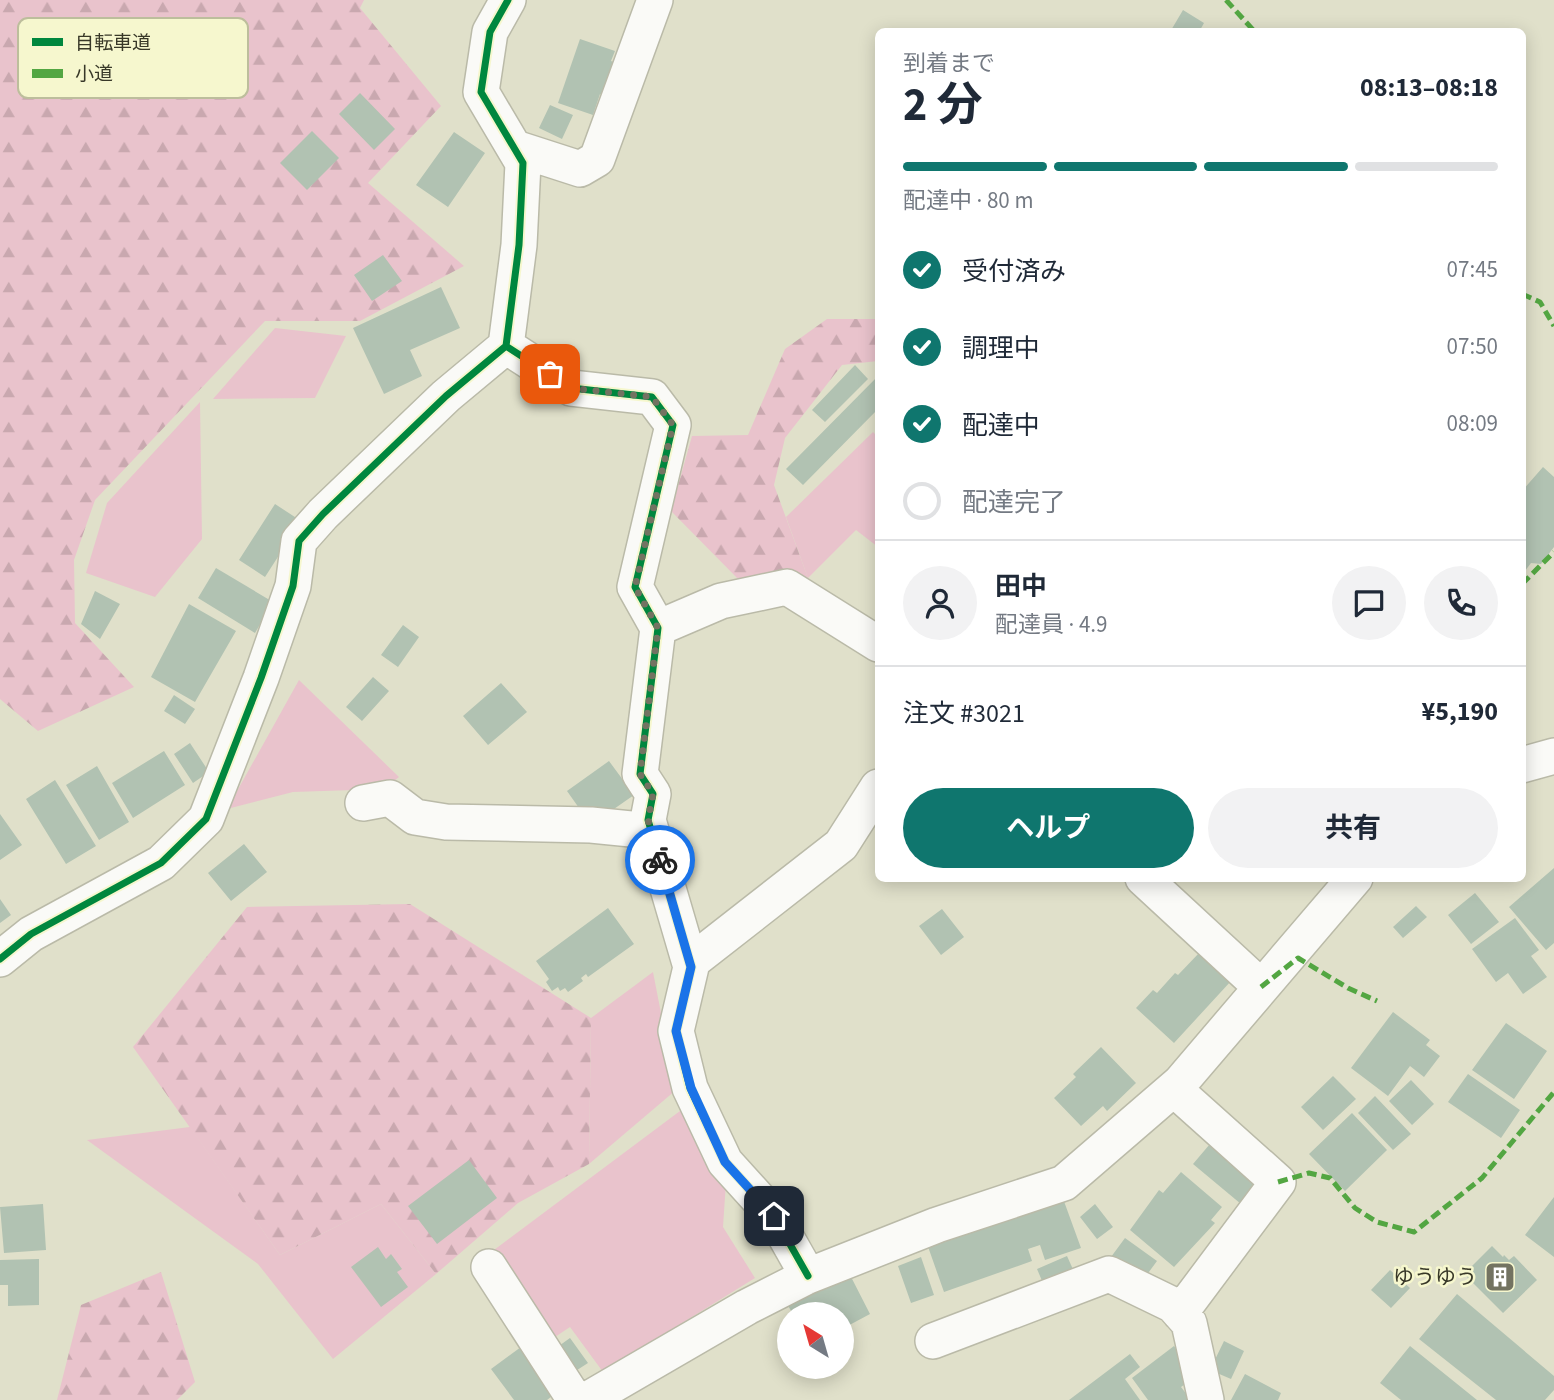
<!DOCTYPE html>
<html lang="ja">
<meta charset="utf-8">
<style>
body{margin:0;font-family:"Source Sans 3","Noto Sans JP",sans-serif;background:#f2f2f3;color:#1f2937;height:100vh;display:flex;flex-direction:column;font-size:26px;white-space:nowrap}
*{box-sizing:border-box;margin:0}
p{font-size:23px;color:#747a83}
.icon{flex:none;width:38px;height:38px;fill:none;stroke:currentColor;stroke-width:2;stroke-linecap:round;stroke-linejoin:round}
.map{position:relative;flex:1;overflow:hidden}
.sheet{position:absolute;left:875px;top:28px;width:651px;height:854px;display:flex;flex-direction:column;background:#fff;border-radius:10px;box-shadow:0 4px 18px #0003}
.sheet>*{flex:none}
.needle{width:46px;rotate:323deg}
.buttons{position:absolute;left:777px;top:1302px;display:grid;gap:14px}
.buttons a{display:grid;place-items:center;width:77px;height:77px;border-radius:50%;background:#fff;box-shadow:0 4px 18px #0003;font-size:35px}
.pin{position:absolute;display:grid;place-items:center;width:60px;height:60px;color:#fff;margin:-30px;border-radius:14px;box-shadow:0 4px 10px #0006}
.courier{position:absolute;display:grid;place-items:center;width:70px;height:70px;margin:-35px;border:5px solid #1a73e8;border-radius:50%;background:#fff;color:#222;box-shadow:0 2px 9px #0007}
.overview em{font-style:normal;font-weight:700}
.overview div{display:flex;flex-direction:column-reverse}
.overview{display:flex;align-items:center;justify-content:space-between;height:119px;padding:0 28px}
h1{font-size:46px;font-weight:700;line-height:52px}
.bar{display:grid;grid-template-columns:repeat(4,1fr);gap:10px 7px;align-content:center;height:84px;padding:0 28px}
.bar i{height:9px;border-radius:5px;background:#e0e1e3}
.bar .on{background:#0f766e}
.bar p{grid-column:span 4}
.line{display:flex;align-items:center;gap:18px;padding:0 28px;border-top:2px solid #e0e1e3}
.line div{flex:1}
.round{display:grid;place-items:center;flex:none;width:74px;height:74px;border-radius:37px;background:#f2f2f3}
ol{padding:0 28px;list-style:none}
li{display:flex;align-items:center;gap:21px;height:77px}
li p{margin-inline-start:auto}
li .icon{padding:7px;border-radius:50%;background:#0f766e;color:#fff;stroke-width:4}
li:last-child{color:#747a83}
li i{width:38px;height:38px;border:4px solid #e0e1e3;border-radius:50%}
.cta{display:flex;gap:14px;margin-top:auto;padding:14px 28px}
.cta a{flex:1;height:80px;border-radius:42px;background:#0f766e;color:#fff;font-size:28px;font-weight:700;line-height:80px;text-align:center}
.cta a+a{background:#f2f2f3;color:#1f2937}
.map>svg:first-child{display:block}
.grass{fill:#e9c3cc}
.forest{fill:url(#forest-firs)}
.building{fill:#b1c2b2}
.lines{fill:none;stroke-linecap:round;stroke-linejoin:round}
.street-casing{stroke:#babaa8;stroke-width:38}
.street{stroke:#fafaf7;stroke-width:35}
.quiet{stroke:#53a642;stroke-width:5;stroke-dasharray:10 5;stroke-linecap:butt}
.cycleway-casing{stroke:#f6f7ce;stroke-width:11}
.cycleway{stroke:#00873e;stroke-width:7}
.done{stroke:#737361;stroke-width:7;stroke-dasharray:0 12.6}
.route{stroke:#1a73e8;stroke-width:9}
.labels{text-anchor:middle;stroke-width:5;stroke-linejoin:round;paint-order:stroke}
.poi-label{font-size:21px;fill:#383828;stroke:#f6f7ce;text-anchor:end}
.key{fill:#f6f7ce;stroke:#bdbe9c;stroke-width:2}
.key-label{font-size:19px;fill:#383828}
</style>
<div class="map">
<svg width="1554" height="1400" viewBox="0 0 1554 1400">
<defs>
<pattern id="forest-firs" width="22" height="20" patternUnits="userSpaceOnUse" patternTransform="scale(1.75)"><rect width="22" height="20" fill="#e9c3cc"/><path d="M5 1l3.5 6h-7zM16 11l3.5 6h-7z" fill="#c9a8af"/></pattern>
</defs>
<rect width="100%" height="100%" fill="#e0e0ca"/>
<!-- grass -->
<path class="grass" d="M275,328L346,336L315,398L213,399Z
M200,402L202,539L155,597L86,573L107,503Z
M873,432L878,437V547L856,530L808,578L786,517Z
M299,680L399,777L384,789L293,792L227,809Z
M653,972L676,1090L589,1164L591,1018Z
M684,1108L726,1182L723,1227L755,1278L603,1372L570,1327L552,1339L494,1250Z
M190,1127L280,1255L381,1204L436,1274L333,1359L258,1264L87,1140Z"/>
<!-- forest -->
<path class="forest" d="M0,0H364L360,8L441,106L368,183L464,266L360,321H265L95,500L74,560L75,623L134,687L38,731L0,699Z
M827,319H878V361L842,365L785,438L774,485L808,578L742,583L671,511L692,436L748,435L785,349Z
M410,904L591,1018L589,1164L518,1203L436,1274L381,1204L280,1255L133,1047L247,907Z
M161,1272L195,1382L177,1400H57L81,1305Z"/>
<!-- building -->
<path class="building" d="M1183,10L1204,23L1199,32H1170Z
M580,39L615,51L611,61L616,63L604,96L600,94L593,115L558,103Z
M360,93L395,129L374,150L339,114Z
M550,105L573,115L562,139L539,128Z
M312,131L339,158L307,190L280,163Z
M454,132L485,153L448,207L416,185Z
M383,255L402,281L372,301L354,275Z
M441,287L460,328L410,350L422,376L384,394L353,328Z
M855,365L868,379L825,422L812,410Z
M878,376V409L803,485L786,469Z
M1543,467L1554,477V547L1541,564L1531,563L1522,575V491Z
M275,504L301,521L265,577L239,560Z
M216,568L273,602L255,633L198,598Z
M95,591L120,604L100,639L81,624Z
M189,604L236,631L195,702L151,677Z
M403,625L419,637L398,667L381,655Z
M373,677L389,691L362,721L346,707Z
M501,683L527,712L488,745L463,716Z
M174,695L195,709L185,724L164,711Z
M190,743L209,772L193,783L174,754Z
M164,751L185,785L133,818L112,783Z
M609,761L634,795L591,825L567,791Z
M97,766L129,822L99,840L66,785Z
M55,780L96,846L66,864L26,799Z
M0,814L22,845L0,860Z
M244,844L267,872L231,901L208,873Z
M1554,868V943L1546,950L1509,907Z
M1475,893L1499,922L1471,944L1448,915Z
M0,899L11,915L0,923Z
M1416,906L1427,917L1403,938L1393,927Z
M608,908L634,944L588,977L586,974L581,978L583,981L568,992L565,988L560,991L558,987L552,991L546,982L549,979L536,961Z
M942,909L964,937L941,955L919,926Z
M1515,918L1539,950L1531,956L1547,977L1523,994L1508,973L1496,982L1472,949Z
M1200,952L1231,981L1174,1043L1136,1008L1153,990L1157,993L1175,973L1178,975Z
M1393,1012L1430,1040L1426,1045L1440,1056L1424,1077L1410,1066L1388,1096L1351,1068Z
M1506,1023L1547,1051L1514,1099L1472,1070Z
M1101,1047L1136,1083L1107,1111L1103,1106L1081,1126L1054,1098L1076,1077L1073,1074Z
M1468,1074L1520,1110L1501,1138L1448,1102Z
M1333,1076L1356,1099L1323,1130L1301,1107Z
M1411,1080L1434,1104L1412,1125L1389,1101Z
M1375,1096L1411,1134L1393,1150L1358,1113Z
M1352,1113L1387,1150L1345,1191L1309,1154Z
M1215,1138L1263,1179L1241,1204L1193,1164Z
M469,1160L497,1198L437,1244L408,1206Z
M1181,1172L1222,1207L1211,1220L1215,1223L1174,1267L1130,1230L1159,1190L1163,1193Z
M1061,1193L1081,1248L1045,1260L1040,1245L1028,1249L1032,1261L944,1292L926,1241Z
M1554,1197V1257L1525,1235Z
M43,1204L46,1250L4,1253L0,1207Z
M1095,1204L1113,1227L1097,1239L1080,1217Z
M1125,1238L1157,1261L1143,1280L1111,1257Z
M1492,1246L1503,1257L1504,1255L1509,1260L1514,1256L1537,1280L1503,1313L1464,1274Z
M378,1247L386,1259L391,1254L402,1269L397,1272L408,1287L381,1307L351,1267Z
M1067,1256L1076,1276L1046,1290L1037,1269Z
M921,1257L934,1295L911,1303L898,1266Z
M39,1259V1305L8,1306V1285H0V1260Z
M1390,1270L1410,1288L1391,1308L1371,1290Z
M848,1271L870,1314L842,1329V1314H833L831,1310L823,1314H793L787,1304Z
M1457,1294L1554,1376V1390L1545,1400H1496L1419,1339Z
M570,1338L588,1363L574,1372L556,1348Z
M1224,1341L1244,1351L1231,1379L1210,1370Z
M1174,1346L1196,1376L1181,1387L1191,1400H1148L1132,1378Z
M1410,1346L1477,1400H1401L1380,1383Z
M521,1347L556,1393L547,1400H514L491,1369Z
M1130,1354L1140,1367L1125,1379L1140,1400H1069Z
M1245,1374L1281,1393L1278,1400H1231Z"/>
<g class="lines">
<!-- street casing -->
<g class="street-casing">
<path id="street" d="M515,148L580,169L597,159L655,0
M506,346L571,388L652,397L673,425L635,587L658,628L640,774L653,794L648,820L691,967L676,1031L690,1088L725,1162L774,1216L808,1276
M658,628L721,601L787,587L878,644
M1522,765L1554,756
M363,803L390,798L415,817L446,822L591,825L651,831
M1143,878L1261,987
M0,959L31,934L161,863L206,819L261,678L293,586L299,541L323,514L446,396L506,346L519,245L523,163L481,92L490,32L508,0
M690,963L841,845L878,787
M1174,1089L1278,1182L1180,1313
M489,1267L575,1400
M933,1341L1109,1274L1173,1305L1189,1323L1206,1400
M587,1400L747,1307L808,1276L937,1225L1064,1183L1180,1083L1355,878"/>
</g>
<!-- street -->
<use href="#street" class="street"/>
<!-- quiet -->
<path class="quiet" d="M1226,0L1255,32
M1522,294L1540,302L1554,326
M1522,584L1554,552
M1261,987L1298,958L1348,988L1377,1001
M1278,1182L1309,1173L1330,1178L1355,1208L1377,1222L1414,1232L1482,1178L1554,1092"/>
<!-- cycleway casing -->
<g class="cycleway-casing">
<path id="cycleway" d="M506,346L571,388L652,397L673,425L635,587L658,628L640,774L653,794L648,820L691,967L676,1031L690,1088L725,1162L774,1216L808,1276
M0,959L31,934L161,863L206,819L261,678L293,586L299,541L323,514L446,396L506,346L519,245L523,163L481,92L490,32L508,0"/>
</g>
<!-- cycleway -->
<use href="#cycleway" class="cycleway"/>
</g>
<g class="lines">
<!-- done -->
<path class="done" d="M550,374L571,388L652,397L673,425L635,587L658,628L640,774L653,794L648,820L660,860"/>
<!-- route -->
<path class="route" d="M660,860L691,967L676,1031L691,1088L725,1162L774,1216"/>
</g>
<!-- icons -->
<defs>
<g id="building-square" transform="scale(1.575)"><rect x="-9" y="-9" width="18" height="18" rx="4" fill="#737361" stroke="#f6f7ce"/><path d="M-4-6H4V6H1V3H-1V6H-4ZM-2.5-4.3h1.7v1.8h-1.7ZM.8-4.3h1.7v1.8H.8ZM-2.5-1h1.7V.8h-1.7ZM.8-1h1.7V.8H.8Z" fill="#fff"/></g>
</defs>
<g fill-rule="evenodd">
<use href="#building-square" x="1500" y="1277"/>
</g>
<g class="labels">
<!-- poi labels -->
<g class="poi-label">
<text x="1477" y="1284">ゆうゆう</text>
</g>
</g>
<!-- legend -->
<rect x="18" y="18" width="230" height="80" rx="10" class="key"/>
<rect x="32" y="38" width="31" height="8" fill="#00873e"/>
<rect x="32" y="69" width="31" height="9" fill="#53a642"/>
<g class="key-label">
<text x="75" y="49">自転車道</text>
<text x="75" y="80">小道</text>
</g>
</svg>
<div class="buttons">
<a><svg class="needle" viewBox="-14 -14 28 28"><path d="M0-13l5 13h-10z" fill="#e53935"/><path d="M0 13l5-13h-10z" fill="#747a83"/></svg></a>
</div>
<div class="pin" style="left:550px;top:374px;background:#ea580c"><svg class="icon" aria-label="bag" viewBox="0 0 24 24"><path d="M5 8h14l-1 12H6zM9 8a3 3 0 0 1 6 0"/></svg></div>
<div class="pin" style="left:774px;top:1216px;background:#1f2937"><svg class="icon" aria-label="home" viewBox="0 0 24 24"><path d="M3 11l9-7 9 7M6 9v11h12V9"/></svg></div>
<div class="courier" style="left:660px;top:860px"><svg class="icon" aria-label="bike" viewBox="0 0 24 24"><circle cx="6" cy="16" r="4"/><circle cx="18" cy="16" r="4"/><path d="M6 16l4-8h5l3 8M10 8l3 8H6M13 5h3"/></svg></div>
<section class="sheet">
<div class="overview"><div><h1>2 分</h1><p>到着まで</p></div><em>08:13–08:18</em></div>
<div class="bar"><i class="on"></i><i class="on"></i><i class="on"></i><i></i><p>配達中 · 80 m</p></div>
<ol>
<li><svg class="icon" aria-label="check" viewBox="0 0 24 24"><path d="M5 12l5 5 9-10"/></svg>受付済み<p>07:45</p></li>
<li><svg class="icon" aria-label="check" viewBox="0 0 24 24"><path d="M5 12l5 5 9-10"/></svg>調理中<p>07:50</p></li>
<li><svg class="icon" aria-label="check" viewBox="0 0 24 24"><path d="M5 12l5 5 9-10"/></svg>配達中<p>08:09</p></li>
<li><i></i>配達完了</li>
</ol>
<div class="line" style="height:126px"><a class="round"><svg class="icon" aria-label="person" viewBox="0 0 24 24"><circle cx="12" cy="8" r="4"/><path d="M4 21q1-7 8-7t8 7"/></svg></a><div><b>田中</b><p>配達員 · 4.9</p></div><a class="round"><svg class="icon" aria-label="chat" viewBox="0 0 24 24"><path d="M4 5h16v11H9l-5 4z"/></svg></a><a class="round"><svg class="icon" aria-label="phone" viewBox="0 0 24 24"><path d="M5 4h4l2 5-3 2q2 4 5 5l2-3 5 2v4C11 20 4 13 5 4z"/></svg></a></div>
<div class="line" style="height:91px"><div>注文 #3021</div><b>¥5,190</b></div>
<div class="cta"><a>ヘルプ</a><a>共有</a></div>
</section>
</div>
